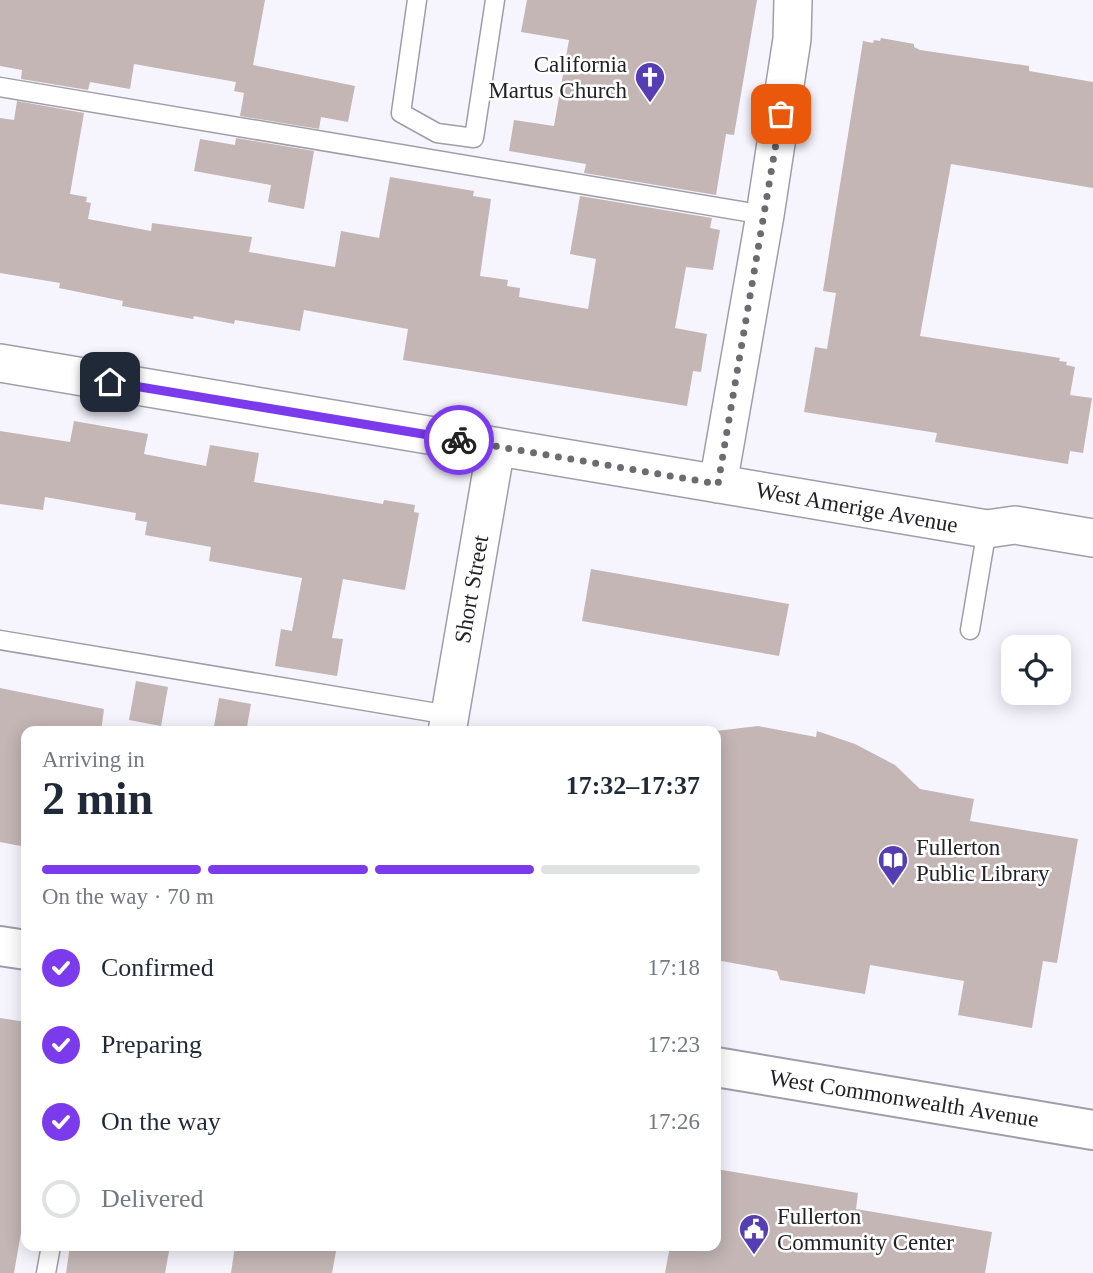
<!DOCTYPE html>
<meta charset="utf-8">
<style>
body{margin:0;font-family:Georgia,serif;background:#f6f6f7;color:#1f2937;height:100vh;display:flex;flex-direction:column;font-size:26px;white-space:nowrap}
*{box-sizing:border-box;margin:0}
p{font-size:23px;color:#747a83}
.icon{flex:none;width:38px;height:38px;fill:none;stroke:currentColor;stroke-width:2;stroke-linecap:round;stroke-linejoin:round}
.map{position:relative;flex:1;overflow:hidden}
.details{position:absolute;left:21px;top:726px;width:700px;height:525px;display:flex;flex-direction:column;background:#fff;border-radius:14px;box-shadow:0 4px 18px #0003}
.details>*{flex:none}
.buttons{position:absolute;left:1001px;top:635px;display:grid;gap:14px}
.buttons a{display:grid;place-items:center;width:70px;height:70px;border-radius:14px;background:#fff;box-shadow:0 4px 18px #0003;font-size:35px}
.pin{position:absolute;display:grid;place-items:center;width:60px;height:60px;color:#fff;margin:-30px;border-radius:14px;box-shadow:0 4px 10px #0006}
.courier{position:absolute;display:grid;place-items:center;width:70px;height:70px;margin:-35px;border:5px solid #7c3aed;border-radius:50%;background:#fff;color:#222;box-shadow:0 2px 9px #0007}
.summary em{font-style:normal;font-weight:700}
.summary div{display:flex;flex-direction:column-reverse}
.summary{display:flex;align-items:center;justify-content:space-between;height:119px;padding:0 21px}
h1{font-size:46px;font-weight:700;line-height:52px}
.bar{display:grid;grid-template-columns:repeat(4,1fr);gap:10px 7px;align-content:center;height:84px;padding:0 21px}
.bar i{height:9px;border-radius:5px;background:#e0e1e3}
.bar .current{background:#7c3aed}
.bar p{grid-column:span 4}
ol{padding:0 21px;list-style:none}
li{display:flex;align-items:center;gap:21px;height:77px}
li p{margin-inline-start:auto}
li .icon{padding:7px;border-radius:50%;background:#7c3aed;color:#fff;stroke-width:4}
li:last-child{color:#747a83}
li i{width:38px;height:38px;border:4px solid #e0e1e3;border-radius:50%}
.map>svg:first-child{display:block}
.building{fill:#c3b6b5}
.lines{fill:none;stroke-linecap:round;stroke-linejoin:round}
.lane-casing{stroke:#9f9ea8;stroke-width:21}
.street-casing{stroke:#9f9ea8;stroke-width:40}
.secondary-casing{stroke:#9f9ea8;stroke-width:42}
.lane{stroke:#fff;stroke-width:18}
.street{stroke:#fff;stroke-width:37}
.secondary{stroke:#fff;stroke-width:38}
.done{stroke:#6c6b71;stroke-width:7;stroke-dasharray:0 12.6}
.route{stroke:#7c3aed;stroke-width:9}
.labels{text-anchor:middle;stroke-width:5;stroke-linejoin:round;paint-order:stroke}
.poi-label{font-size:23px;fill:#222125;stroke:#fff;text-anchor:start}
.street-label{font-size:23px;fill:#222125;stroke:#fff}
</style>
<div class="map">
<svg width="1093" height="1273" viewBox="0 0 1093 1273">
<rect width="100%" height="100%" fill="#f6f4fd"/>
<!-- building -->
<path class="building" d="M0,0H265L253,65L355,86L348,122L321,117L319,129L240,116L244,93L234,91L236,82L134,64L130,89L90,82L88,90L21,79L22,70L0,66Z
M527,0H757L734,135L726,134L716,195L584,173L586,164L509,151L514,120L554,126L569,40L521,32Z
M881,38L914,44V47L920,50L1029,66V71L1093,82V188L951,164L920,336L1060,358L1059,361L1067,362L1066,365L1075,367L1070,395L1092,398L1083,453L1070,451L1068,464L935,442L937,433L804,412L815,347L827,349L836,293L823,291L863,41L873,43L874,40L880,41Z
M17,101L84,113L70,194L87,197L86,202L91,203L88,219L151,231L152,223L252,237L249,252L335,267L341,231L379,238L390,177L474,191L473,196L491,199L480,276L508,280L507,286L520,288L519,297L588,309L596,259L570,254L580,196L712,218L710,228L720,230L713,270L686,267L675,328L707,334L701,372L693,371L687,406L403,360L408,329L304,310L300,331L235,320L234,324L194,316L193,319L122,306L123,301L59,288L60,283L0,273V118L14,120Z
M236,138L314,151L304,209L268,202L271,185L194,171L200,139L235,145Z
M74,421L148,434L144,454L206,466L210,445L259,453L254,482L383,504L384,500L415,505L414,512L419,513L405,590L343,579L332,638L343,639L337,676L275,666L281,629L292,631L302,578L209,561L211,547L145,535L147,522L135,520L136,513L45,497L43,510L0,504V431L70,442Z
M591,569L789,604L779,656L582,621Z
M136,681L168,687L161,726L129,720Z
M0,688L104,709L101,732H26V847L0,842Z
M219,698L251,704L246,732H213Z
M758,726L816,737L817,731L855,744L895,765L920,789L974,799L970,821L1078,839L1057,963L1043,961L1032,1028L958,1015L964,981L870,965L865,994L780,980L777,971L716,960V731Z
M0,1018L26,1022V1204L14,1273H0Z
M716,1169L858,1193L856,1209L992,1232L985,1273H665L670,1246H716Z
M70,1246H170L165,1273H66Z
M235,1246H337L332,1273H231Z"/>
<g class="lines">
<!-- lane casing -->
<g class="lane-casing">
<path id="lane" d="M417,0L401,113L437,133L474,138L495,0
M0,87L765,215
M970,630L987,529
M0,640L449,715
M46,1273L51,1246"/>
</g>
<!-- street casing -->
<g class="street-casing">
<path id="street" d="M0,363L987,529L1015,525L1093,538
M718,484L765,215L792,39L793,0
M447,732L496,447"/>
</g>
<!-- secondary casing -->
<g class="secondary-casing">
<path id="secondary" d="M0,946L26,950
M716,1067L1093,1130"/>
</g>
<!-- lane -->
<use href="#lane" class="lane"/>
<!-- street -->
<use href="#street" class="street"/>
<!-- secondary -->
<use href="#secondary" class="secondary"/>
</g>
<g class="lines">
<!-- done -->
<path class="done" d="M459,440L718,484L781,114"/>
<!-- route -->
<path class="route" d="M110,382L459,440"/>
</g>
<!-- icons -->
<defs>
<g id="church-pin" transform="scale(1.575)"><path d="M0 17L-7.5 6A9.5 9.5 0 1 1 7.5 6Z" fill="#553db4" stroke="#fff"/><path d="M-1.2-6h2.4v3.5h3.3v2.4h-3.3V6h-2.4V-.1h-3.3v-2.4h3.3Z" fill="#fff"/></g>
<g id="library-pin" transform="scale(1.575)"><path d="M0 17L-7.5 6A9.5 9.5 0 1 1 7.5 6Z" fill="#553db4" stroke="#fff"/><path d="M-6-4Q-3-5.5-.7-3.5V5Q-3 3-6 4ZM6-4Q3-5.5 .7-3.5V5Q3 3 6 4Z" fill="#fff"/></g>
<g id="civic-pin" transform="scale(1.575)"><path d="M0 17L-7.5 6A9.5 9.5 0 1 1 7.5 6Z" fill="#553db4" stroke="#fff"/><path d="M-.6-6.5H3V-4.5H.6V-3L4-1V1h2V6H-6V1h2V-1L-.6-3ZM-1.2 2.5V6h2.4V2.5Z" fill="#fff"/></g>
</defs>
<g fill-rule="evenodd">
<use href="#church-pin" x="650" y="77"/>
<use href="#library-pin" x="893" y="860"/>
<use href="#civic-pin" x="754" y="1229"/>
</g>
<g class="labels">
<!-- poi labels -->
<g class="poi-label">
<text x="627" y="72" text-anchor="end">California<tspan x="627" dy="26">Martus Church</tspan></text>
<text x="916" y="855">Fullerton<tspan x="916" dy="26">Public Library</tspan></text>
<text x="777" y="1224">Fullerton<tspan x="777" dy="26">Community Center</tspan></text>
</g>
<!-- street labels -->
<g class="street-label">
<text transform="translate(857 507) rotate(10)" y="8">West Amerige Avenue</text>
<text transform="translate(471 589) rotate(-80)" y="8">Short Street</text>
<text transform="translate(904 1098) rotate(9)" y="8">West Commonwealth Avenue</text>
</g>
</g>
</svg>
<div class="buttons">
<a><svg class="icon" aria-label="locate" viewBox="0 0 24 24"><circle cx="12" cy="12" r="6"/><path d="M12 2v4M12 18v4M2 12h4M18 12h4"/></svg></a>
</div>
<div class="pin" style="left:781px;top:114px;background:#ea580c"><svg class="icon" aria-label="bag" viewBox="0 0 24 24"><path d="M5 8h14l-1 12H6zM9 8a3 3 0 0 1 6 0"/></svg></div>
<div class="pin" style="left:110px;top:382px;background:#1f2937"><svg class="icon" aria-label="home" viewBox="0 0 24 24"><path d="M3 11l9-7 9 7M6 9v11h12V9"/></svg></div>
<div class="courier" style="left:459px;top:440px"><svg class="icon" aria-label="bike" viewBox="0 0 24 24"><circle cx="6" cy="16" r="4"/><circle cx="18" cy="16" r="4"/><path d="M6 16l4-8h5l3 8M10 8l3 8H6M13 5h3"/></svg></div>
<section class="details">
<div class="summary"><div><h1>2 min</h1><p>Arriving in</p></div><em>17:32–17:37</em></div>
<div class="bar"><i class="current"></i><i class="current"></i><i class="current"></i><i></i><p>On the way · 70 m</p></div>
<ol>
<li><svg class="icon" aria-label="check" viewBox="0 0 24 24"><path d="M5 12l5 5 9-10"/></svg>Confirmed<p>17:18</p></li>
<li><svg class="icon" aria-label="check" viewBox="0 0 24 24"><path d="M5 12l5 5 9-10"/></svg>Preparing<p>17:23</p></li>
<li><svg class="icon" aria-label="check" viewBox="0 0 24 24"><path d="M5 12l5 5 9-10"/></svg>On the way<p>17:26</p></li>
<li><i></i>Delivered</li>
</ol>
</section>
</div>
